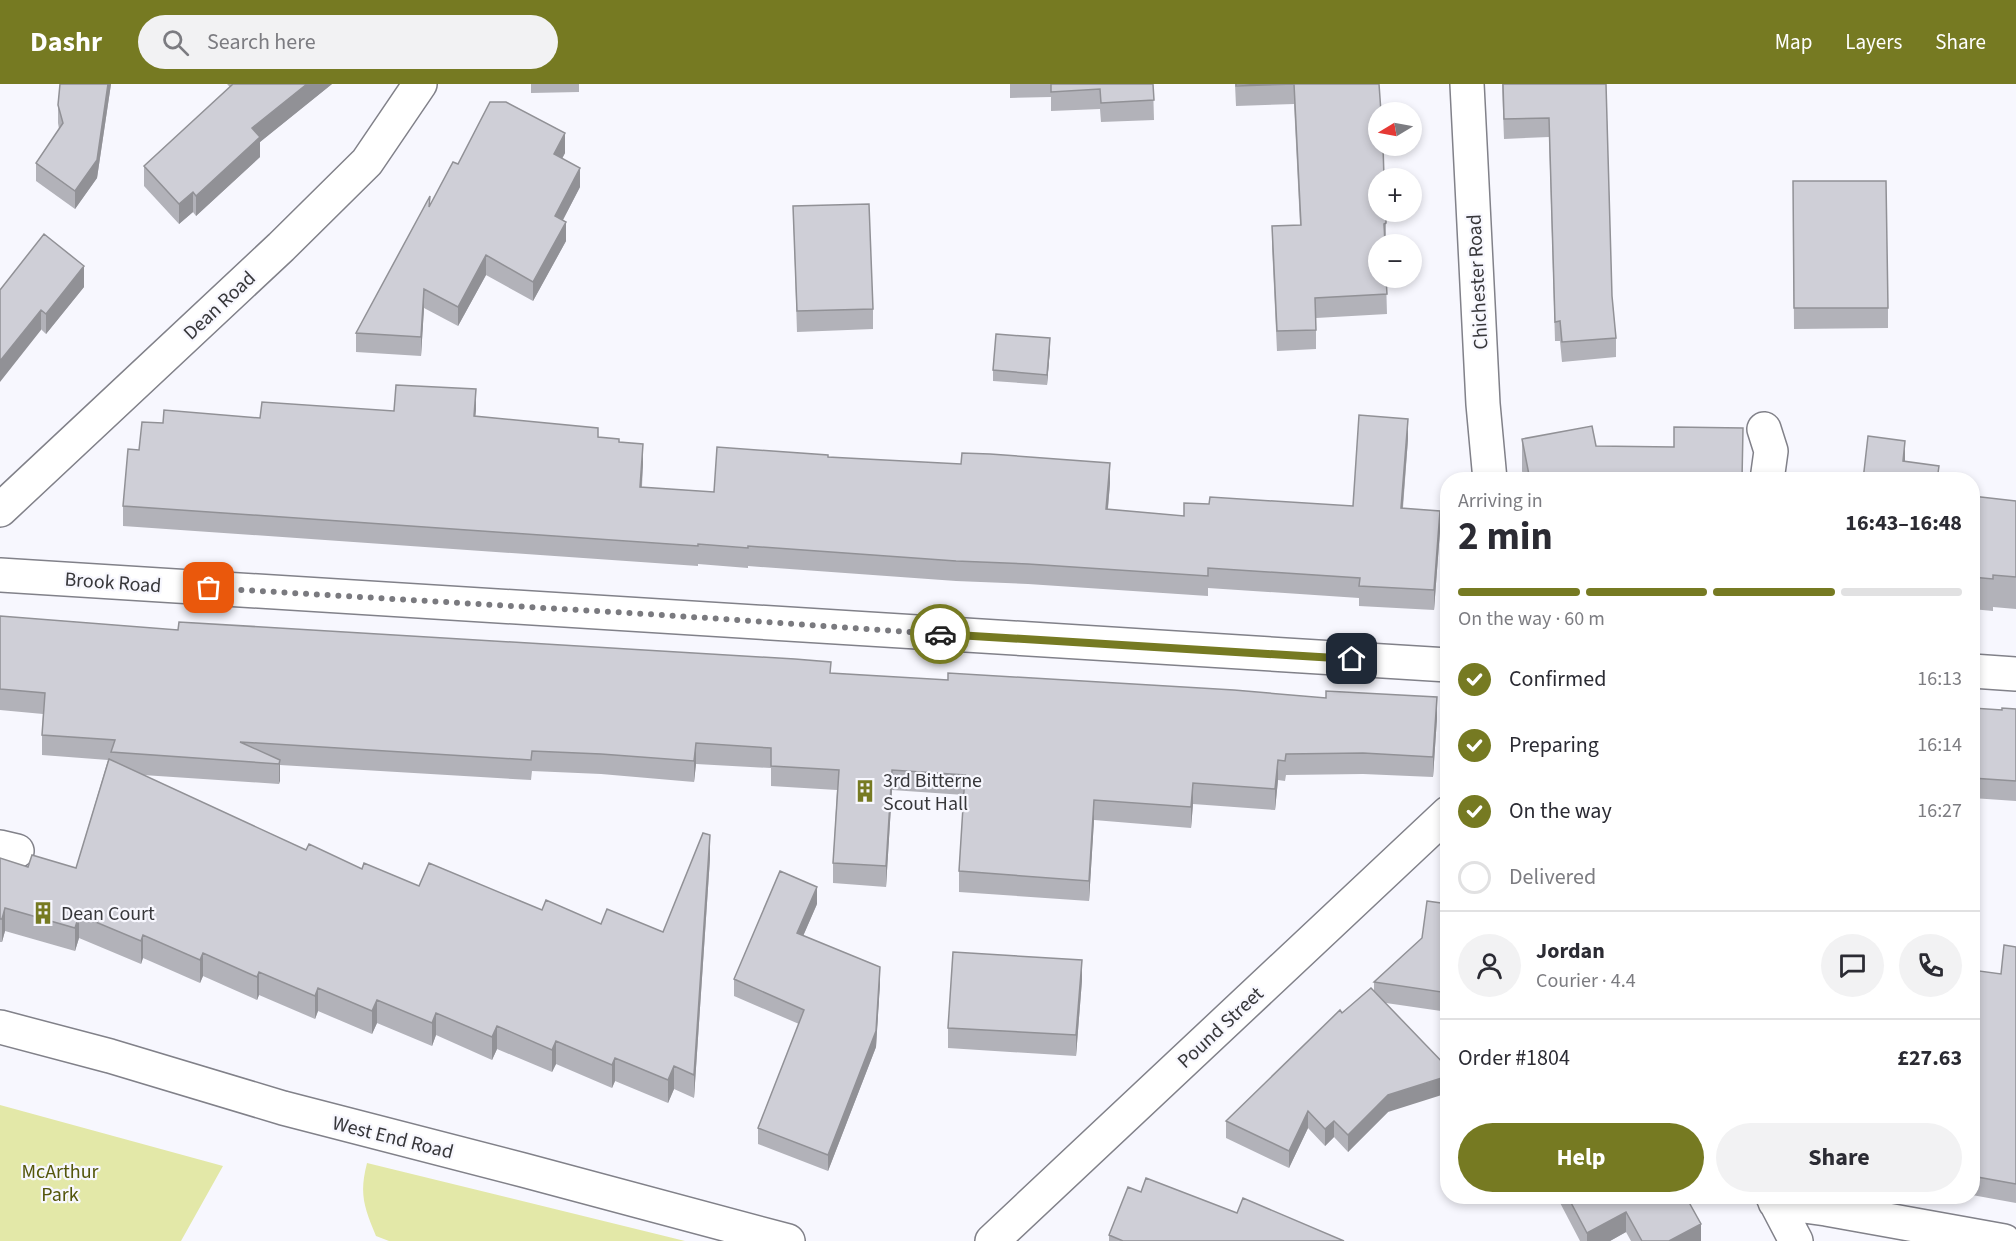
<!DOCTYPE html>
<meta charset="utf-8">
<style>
body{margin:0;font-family:"Source Sans 3",sans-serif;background:#f2f2f3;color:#2b2b33;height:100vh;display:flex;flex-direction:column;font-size:22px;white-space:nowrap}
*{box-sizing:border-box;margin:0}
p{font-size:20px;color:#7c7c81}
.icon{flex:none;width:33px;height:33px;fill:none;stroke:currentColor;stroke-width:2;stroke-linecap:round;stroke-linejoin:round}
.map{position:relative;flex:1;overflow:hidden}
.sheet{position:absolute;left:1440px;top:388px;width:540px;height:732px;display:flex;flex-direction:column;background:#fff;border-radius:24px;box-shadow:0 3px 9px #0003}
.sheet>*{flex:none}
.needle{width:39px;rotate:260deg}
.tools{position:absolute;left:1368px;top:18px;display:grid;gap:12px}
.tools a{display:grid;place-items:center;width:54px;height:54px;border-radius:50%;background:#fff;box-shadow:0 3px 9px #0003;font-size:30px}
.pin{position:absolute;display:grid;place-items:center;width:51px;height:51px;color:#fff;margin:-26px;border-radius:12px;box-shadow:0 3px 9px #0006}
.courier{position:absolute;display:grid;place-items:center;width:60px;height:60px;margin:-30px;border:4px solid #767a22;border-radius:50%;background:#fff;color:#222;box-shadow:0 2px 8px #0007}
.summary em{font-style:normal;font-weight:700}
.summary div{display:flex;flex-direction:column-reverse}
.summary{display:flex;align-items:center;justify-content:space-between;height:102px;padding:0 18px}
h1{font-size:39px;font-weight:700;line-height:45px}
.bar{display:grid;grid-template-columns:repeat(4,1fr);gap:9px 6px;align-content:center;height:72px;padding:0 18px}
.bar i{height:8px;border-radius:4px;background:#e1e1e2}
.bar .selected{background:#767a22}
.bar p{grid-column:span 4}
.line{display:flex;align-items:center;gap:15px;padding:0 18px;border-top:2px solid #e1e1e2}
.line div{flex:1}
.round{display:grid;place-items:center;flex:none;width:63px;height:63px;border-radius:32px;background:#f2f2f3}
ol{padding:0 18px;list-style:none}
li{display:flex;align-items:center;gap:18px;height:66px}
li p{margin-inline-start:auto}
li .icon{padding:6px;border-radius:50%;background:#767a22;color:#fff;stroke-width:4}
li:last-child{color:#7c7c81}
li i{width:33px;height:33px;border:3px solid #e1e1e2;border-radius:50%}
.action{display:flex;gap:12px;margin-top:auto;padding:12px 18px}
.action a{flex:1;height:69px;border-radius:36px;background:#767a22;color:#fff;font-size:24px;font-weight:700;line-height:69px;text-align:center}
.action a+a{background:#f2f2f3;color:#2b2b33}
header{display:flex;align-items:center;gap:36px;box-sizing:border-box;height:84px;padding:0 30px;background:#767a22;color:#fff}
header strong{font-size:28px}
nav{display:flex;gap:33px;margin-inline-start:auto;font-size:21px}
.search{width:420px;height:54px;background:#f2f2f3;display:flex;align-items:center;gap:15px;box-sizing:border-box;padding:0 21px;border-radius:33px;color:#7c7c81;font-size:22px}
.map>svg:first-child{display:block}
.green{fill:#e3e8a8}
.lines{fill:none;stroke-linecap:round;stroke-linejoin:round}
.minor-casing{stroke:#818189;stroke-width:36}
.minor{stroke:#fff;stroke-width:33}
.wall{fill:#b2b2b9}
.shaded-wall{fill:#919196}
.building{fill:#cfcfd7;stroke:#919196;stroke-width:1.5}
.done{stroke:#7a7a7f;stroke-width:6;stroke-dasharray:0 10.8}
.route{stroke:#767a22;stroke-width:8}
.labels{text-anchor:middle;stroke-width:4.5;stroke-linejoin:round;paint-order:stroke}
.street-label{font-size:20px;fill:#37373a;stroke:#f7f7fe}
.poi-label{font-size:20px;fill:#37373a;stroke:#f7f7fe;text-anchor:start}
.park-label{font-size:20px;fill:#54560b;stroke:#f7f7fe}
</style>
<header>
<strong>Dashr</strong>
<div class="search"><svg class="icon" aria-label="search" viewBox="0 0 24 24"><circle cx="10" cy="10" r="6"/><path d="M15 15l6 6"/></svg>Search here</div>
<nav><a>Map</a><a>Layers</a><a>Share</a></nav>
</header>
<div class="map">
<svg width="2016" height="1157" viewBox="0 0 2016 1157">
<rect width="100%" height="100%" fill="#f7f7fe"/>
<!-- green -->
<path class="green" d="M0,1021L223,1082L181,1157H0Z
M367,1079L685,1157H389L376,1152C364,1123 359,1110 367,1079Z"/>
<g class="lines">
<!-- minor casing -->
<g class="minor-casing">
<path id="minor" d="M1467,0L1483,320L1490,396
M1764,345L1771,367L1767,396
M0,426L281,163L367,78L420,0
M0,491L1448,581
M1972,587L2016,590
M0,763L17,767
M0,943L110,972L283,1024L523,1086L788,1157
M1773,1113L1796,1157
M1775,1118L1826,1125L2004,1157
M992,1157L1448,729"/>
</g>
<!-- minor -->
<use href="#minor" class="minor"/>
</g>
<!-- wall -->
<path class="wall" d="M60,0H111L97,94L75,125L36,97V79L59,45L58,39V21Z
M227,0H332L260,58V73L196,132L193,128L179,140L144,102V82L230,3Z
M531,0H579V8L531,9Z
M1010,0H1153L1154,36L1101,38L1100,25L1051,27V13L1010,14Z
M1235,0H1379L1386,139V159H1385L1387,230L1316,234V265L1277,267L1272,162V142L1300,141L1294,20L1236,22Z
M1502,0H1618H1606L1612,212L1616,254V273L1562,278L1560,257H1555L1549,53L1504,55Z
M565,69L562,75L580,103L563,136L566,157L533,217L486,191L458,242L424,224L421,272L356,268V249L430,121L458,80Z
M1793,97L1888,224V244L1794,245Z
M793,122L873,225V245L797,248Z
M84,203L46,250L0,206Z
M1050,265L1047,301L993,297V286Z
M476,325L475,332L598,354L619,358L643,380L642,403L714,408L828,373L1110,399L1108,425L1184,432L1209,420L1353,422L1408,355L1403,424L1440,447L1434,526L1359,522V514L1208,504V512L1028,500L956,497L748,482V484L698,480V482L123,442V422L139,366L163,339L394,327Z
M1522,355L1743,396H1524L1522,387Z
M1972,412L2016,417V525L1993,523V527L1972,525Z
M0,532L178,546L831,589L1437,634L1433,693L1363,690L1286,691L1285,697L1278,696L1275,726L1193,720L1191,744L1094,736L1089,817L959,808V787L964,711L892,706L886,803L833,799V779L837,706L771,702V684L696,680L694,698L601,690L532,687L531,696L280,681L279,700L143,691L306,766L362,785L419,802L542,826L601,840L663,848L710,774L694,1014L674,1005L668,1019L615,997L612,1004L556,980L552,988L497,965L492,976L436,951L432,962L377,939L372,950L318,927L315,935L259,911L257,916L203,892L200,899L143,874L141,880L79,854L75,867L5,847L2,858H0V774L28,783L76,784L108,676L42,671V651L43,630L0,626Z
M1972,624L2002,626L2016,625V717L1972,714Z
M817,820L803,852L880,899L876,963L828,1087L758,1060V1044L799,940L734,912V895Z
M1448,820V928L1386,919L1388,1028L1348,1068L1334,1053L1325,1062L1308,1044L1289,1084L1226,1054V1037L1342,929L1374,907V898L1422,854Z
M2016,863V1119L1972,1111V886L2001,890Z
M1082,896L1076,972L948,964V944Z
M1141,1108L1237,1129L1344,1157H1109V1151Z
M1557,1113H1686L1701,1157H1631L1626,1148L1610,1157H1580Z"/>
<!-- shaded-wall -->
<path class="shaded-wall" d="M108,0H111L97,94L75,125V107Z
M307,0H332L260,58V73L196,132V112L252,44Z
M565,49V69L554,89V70Z
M580,84V103L555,151V132Z
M193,108V128L179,140V120Z
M566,138V157L533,217V198Z
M486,171V191L458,242V223Z
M84,182V203L46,250V230Z
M424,205V224L421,272V253Z
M41,226V246L0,298V277Z
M1050,254V265L1047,301V291Z
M476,305V325L474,352V332Z
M1408,335V355L1401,444V424Z
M1905,357V388L1903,377Z
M643,360V380L640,423V403Z
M1110,379V399L1106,445V425Z
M1440,427V447L1434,526V506Z
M1437,613V634L1433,693V673Z
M696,659V680L694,698V677Z
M280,676V697L279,700V680Z
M1278,676V696L1275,726V705Z
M892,686V706L886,803V782Z
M1193,699V720L1191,744V723Z
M1094,716V736L1089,817V797Z
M710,751V774L694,1014V991Z
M817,803V820L797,866V849Z
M5,824V847L2,858V835Z
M79,831V854L75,867V844Z
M143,851V874L141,880V857Z
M203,869V892L200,899V876Z
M1082,876V896L1076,972V951Z
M880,883V899L876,963L828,1087V1071Z
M259,888V911L257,916V893Z
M318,904V927L315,935V912Z
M377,916V939L372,950V927Z
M436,929V951L432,962V939Z
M497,942V965L492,976V953Z
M556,957V980L552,988V966Z
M615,974V997L612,1004V981Z
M674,982V1005L668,1019V996Z
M1448,992V1009L1388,1028L1348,1068V1051L1388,1011Z
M1308,1027V1044L1289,1084V1067Z
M1334,1037V1053L1325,1062V1045Z
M1626,1128V1148L1610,1157H1587V1149Z
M1701,1140V1157H1669Z"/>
<!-- building -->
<path class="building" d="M60,0H108L97,76L75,107L36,79L63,39L58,21Z
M233,0H307L252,44L260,53L196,112L193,108L179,120L144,82Z
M1051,0H1153L1154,16L1101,19L1100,5L1051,8Z
M1236,0H1379L1381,28H1378V62H1383L1384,94H1378V128H1386V139L1384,140L1385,160H1378V194H1386L1387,210L1315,214L1316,246L1277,247L1272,142L1301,141L1294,0L1236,2Z
M1503,0H1606L1612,212L1616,254L1562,258L1560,237L1555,238L1549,34L1504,35Z
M490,18H506L565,49L554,70L580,84L555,132L566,138L533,198L486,171L458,223L424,205L421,253L356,249L430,112L429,123L453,78L458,80Z
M1793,97H1886L1888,224H1794Z
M869,120L873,225L797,227L793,122Z
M44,150L84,182L46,230L41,226L0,277V206Z
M996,250L1050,254L1047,291L993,286Z
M396,301L476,305L474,332L598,344V353L619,355V358L643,360L640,403L714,408L717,363L828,371V373L961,380L962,369L990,370L1110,379L1106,425L1184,432V419L1209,420L1210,413L1353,422L1359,331L1408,335L1401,424L1440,427L1434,506L1359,502L1360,494L1208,484V492L1028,480L956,477L748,462V464L698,460V462L123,422L128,365L139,366L142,338L163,339L164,326L260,334L262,318L394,327Z
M1592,342L1596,362L1674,363V343L1743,344L1742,396H1530L1522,355Z
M1868,352L1905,357L1903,377L1939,382L1937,396H1863Z
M1972,412L2016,417V493L1993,491V495L1972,493Z
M0,532L178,546L179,538L795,575L831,578L830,589L948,596V589L1234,606L1326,614V607L1437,613L1433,673L1363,669L1286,670L1285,677L1278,676L1275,705L1193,699L1191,723L1094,716L1089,797L959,787L965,691L892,686L886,782L833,779L839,686L771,682V664L696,659L694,677L601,670L532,667L531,676L240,658L280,676L279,680L111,668L115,656L42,651L45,609L0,605Z
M1972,624L2002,626V624L2016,625V697L1972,694Z
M109,675L306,766L309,760L362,785L364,779L419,802L429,779L542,826L546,816L601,840L607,825L663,848L703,749L710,751L694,991L674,982L668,996L615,974L612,981L556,957L552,966L497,942L492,953L436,929L432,939L377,916L372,927L318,904L315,912L259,888L257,893L203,869L200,876L143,851L141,857L79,831L75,844L5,824L2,835H0V774L28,783L32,771L76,784Z
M780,787L817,803L797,849L880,883L876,947L828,1071L758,1044L804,926L734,895Z
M1427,817L1448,820V909L1374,898L1422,854Z
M2004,861L2016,863V1100L1972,1092V886L2001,890Z
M953,868L1082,876L1076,951L948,944Z
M1371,904L1448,984V992L1388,1011L1348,1051L1334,1037L1325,1045L1308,1027L1289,1067L1226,1037L1340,926L1342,929Z
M1146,1094L1237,1129L1243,1114L1344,1157H1123L1109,1151L1128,1103L1141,1108Z
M1568,1113H1686L1701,1140L1669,1157H1642L1626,1128L1587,1149Z"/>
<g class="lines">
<!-- done -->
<path class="done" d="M209,504L663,531L940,550"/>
<!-- route -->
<path class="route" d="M940,550L1352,575"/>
</g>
<!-- icons -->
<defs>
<g id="building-bare" transform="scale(1.8)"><path d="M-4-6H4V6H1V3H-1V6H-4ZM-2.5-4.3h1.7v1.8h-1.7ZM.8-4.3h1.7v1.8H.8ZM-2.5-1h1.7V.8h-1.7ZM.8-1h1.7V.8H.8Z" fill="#767a22" stroke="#f7f7fe" stroke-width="2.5" paint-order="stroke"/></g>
</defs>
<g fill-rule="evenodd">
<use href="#building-bare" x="865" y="707"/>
<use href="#building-bare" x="43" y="829"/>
</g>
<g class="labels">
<!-- street labels -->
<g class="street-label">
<text transform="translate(1477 198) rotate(-93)" y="7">Chichester Road</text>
<text transform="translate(219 221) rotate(-43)" y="7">Dean Road</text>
<text transform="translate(113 498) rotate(4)" y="7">Brook Road</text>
<text transform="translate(1220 943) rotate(-43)" y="7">Pound Street</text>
<text transform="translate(393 1053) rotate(14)" y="7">West End Road</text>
</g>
<!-- poi labels -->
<g class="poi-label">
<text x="883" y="703">3rd Bitterne<tspan x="883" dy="23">Scout Hall</tspan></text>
<text x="61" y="836">Dean Court</text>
</g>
<!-- park labels -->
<g class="park-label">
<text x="60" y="1094">McArthur<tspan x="60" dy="23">Park</tspan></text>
</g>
</g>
</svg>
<div class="tools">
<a><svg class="needle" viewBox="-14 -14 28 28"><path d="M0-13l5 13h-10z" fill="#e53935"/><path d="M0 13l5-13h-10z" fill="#7c7c81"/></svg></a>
<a>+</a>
<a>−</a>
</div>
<div class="pin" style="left:209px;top:504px;background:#ea580c"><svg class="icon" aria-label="bag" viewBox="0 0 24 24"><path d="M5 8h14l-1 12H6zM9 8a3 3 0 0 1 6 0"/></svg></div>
<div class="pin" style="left:1352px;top:575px;background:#1f2937"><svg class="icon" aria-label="home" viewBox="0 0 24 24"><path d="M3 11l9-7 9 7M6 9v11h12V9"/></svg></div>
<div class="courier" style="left:940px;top:550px"><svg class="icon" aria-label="car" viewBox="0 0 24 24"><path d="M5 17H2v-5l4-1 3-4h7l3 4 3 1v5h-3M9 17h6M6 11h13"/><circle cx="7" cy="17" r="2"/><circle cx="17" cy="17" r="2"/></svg></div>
<section class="sheet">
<div class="summary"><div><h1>2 min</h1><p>Arriving in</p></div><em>16:43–16:48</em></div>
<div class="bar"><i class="selected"></i><i class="selected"></i><i class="selected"></i><i></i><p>On the way · 60 m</p></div>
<ol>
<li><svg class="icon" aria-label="check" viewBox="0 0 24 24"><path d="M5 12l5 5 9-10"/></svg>Confirmed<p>16:13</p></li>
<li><svg class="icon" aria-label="check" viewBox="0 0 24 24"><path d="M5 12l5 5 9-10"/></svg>Preparing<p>16:14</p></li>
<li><svg class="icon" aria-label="check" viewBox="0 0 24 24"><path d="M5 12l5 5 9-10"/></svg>On the way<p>16:27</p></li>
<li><i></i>Delivered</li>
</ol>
<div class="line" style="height:108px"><a class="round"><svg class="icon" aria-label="person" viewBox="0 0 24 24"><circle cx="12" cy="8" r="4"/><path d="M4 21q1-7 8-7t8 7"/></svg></a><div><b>Jordan</b><p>Courier · 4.4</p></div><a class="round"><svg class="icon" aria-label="chat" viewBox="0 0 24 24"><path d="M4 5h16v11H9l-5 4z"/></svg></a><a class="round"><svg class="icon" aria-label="phone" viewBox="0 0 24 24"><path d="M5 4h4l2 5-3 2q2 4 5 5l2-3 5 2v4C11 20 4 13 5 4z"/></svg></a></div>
<div class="line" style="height:78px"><div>Order #1804</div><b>£27.63</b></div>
<div class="action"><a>Help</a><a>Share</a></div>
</section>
</div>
